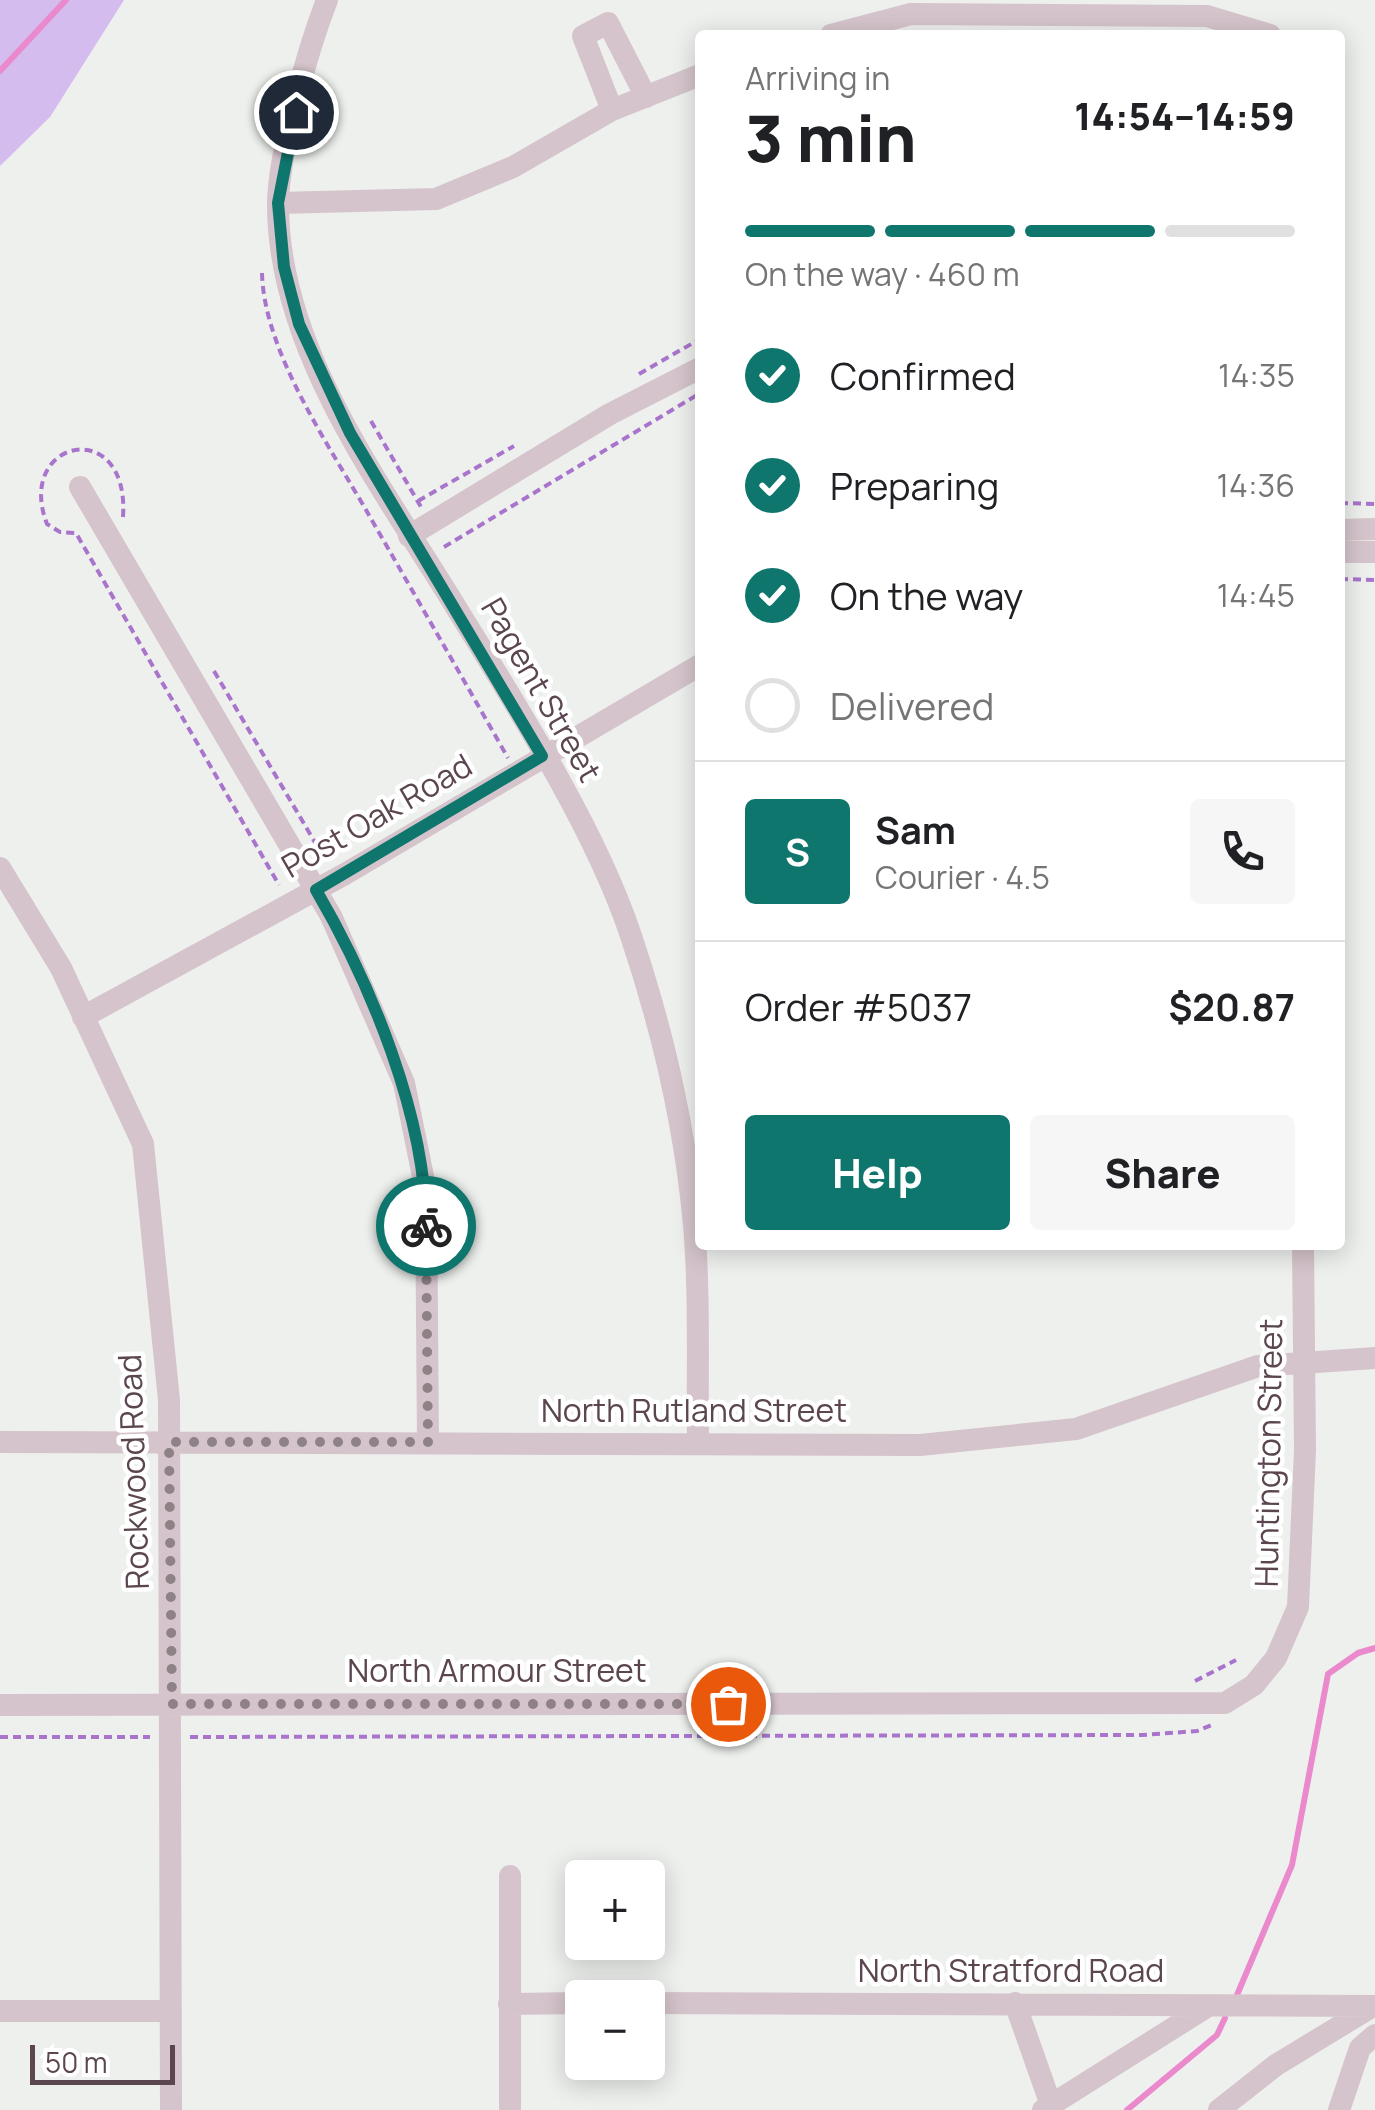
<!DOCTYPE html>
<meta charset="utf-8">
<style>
body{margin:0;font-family:Manrope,sans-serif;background:#f6f6f6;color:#202124;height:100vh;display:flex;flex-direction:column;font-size:38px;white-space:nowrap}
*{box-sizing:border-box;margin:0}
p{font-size:32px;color:#757577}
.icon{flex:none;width:55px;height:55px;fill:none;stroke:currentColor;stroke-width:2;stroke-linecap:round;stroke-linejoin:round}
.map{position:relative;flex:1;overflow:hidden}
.sheet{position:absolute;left:695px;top:30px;width:650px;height:1220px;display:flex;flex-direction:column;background:#fff;border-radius:10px;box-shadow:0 5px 25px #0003}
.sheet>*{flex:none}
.controls{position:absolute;left:565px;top:1860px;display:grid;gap:20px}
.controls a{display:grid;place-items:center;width:100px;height:100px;border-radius:10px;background:#fff;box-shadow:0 5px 25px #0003;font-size:50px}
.scale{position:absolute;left:30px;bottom:25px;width:145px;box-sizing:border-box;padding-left:10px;border:5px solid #5b464f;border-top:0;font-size:28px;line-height:35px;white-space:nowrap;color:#5b464f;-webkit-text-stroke:8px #fff;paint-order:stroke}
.pin{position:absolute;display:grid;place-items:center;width:85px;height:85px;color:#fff;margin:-42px;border:5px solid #fff;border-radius:50%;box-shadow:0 2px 10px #0007}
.courier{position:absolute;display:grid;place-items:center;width:100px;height:100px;margin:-50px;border:8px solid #0f766e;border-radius:50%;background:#fff;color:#222;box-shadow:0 2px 12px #0007}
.summary em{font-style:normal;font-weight:800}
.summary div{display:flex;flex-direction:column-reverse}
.summary{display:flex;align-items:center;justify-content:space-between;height:170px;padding:0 50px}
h1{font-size:65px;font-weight:800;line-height:75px}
.bar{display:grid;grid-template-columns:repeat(4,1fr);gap:15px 10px;align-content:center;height:120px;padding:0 50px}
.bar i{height:12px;border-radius:8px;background:#e0e0e0}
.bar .on{background:#0f766e}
.bar p{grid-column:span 4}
.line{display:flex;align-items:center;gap:25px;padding:0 50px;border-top:2px solid #e0e0e0}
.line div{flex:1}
.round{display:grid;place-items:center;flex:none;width:105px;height:105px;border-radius:10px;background:#f6f6f6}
ol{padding:0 50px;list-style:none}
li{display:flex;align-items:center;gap:30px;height:110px}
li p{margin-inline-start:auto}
li .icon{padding:10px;border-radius:50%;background:#0f766e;color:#fff;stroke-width:4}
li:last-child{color:#757577}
li i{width:55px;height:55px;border:5px solid #e0e0e0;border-radius:50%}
.cta{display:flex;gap:20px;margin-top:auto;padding:20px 50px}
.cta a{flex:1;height:115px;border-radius:10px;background:#0f766e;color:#fff;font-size:40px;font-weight:800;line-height:115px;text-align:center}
.cta a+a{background:#f6f6f6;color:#202124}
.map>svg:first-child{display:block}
.green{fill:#d4bcee}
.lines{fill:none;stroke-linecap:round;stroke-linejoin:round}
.stream{stroke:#eb89cd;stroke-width:6}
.path{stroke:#a974cc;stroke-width:4;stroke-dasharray:8 5;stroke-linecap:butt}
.minor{stroke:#d5c4cb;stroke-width:22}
.done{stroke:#8e8287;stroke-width:10;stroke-dasharray:0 18}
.route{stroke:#0f766e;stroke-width:12}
.labels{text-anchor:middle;stroke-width:9;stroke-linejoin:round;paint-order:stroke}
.street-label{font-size:32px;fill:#5b464f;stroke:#fff}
</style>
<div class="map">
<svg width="1375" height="2110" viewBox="0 0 1375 2110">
<rect width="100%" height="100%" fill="#eef0ee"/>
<!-- green -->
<path class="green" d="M0,0H124L50,117L0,166Z"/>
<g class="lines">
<!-- stream -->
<path class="stream" d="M0,71L66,0
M1237,1995L1292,1865L1328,1674L1358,1653L1375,1648
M1127,2110L1217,2035L1225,2018"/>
<!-- path -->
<path class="path" d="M262,273C264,353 331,448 370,517C416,597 462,677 508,758
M639,374L700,339
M371,421L421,507
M418,501L514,446
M1340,503L1375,504
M123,517C130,414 14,439 47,524L60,532L76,533L279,885
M444,547L697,395
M1340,579L1375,580
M214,671L326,861
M1195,1681L1236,1660
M0,1737H150
M190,1737L1142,1735L1197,1731L1214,1724"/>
<!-- minor -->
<path class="minor" d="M327,0C308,49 279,151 278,203C277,350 384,489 457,609C516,705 593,825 629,930C661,1024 685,1126 694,1225C700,1297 697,1370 698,1442
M831,35L911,14L1207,16L1270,35
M612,110L583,36L608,23L646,97
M278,203L436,199L513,167L612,110L700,75
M80,487L331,916L404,1083L426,1191L428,1442
M1340,530L1375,529
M409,536L610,414L700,368
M1340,552H1375
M0,868L61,968L143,1144L169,1400L171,2110
M83,1017L345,874L700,665
M0,1442L920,1445L1076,1429L1258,1366L1375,1358
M0,1705L1225,1703L1254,1685L1276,1658L1298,1607L1305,1450L1303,1245
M510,1876V2110
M648,2003L1375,2006
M1015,2003L1051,2105
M509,2004L582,2003
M0,2011H171
M1043,2110L1205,2008
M1219,2110L1276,2065L1373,2006
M1339,2110L1360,2048L1375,2035"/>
</g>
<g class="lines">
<!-- done -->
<path class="done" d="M426,1226L428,1442H169L172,1704H728"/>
<!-- route -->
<path class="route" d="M296,112L278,203L284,267L299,324L350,433L542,756L316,890C371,984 426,1117 426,1226"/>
</g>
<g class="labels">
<!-- street labels -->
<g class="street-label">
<text transform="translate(541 690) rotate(60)" y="11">Pagent Street</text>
<text transform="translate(377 816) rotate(-30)" y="11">Post Oak Road</text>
<text x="694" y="1422">North Rutland Street</text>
<text transform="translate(1269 1453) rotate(-89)" y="11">Huntington Street</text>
<text transform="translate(134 1472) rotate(-92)" y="11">Rockwood Road</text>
<text x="497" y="1682">North Armour Street</text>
<text x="1011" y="1982">North Stratford Road</text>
</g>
</g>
</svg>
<div class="controls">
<a>+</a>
<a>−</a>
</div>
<div class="scale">50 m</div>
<div class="pin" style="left:728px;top:1704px;background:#ea580c"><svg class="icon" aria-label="bag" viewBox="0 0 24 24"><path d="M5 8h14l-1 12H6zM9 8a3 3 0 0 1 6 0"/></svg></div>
<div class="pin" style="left:296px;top:112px;background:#1f2937"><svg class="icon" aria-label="home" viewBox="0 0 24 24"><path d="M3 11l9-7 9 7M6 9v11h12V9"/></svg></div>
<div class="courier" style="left:426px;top:1226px"><svg class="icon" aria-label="bike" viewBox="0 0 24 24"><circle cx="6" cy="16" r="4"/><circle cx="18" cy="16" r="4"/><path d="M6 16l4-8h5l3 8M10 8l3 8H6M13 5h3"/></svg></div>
<section class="sheet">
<div class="summary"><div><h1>3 min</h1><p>Arriving in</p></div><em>14:54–14:59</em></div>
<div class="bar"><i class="on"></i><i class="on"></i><i class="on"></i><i></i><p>On the way · 460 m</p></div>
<ol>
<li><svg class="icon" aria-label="check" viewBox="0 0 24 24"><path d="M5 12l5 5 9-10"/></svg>Confirmed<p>14:35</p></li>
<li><svg class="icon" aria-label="check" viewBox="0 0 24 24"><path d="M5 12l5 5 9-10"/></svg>Preparing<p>14:36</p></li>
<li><svg class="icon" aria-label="check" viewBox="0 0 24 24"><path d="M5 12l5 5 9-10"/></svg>On the way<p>14:45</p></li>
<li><i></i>Delivered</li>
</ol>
<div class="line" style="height:180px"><b class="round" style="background:#0f766e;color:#fff">S</b><div><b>Sam</b><p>Courier · 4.5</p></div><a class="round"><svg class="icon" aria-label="phone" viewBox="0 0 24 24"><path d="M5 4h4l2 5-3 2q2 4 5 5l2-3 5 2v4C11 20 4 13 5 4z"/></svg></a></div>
<div class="line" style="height:130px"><div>Order #5037</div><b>$20.87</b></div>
<div class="cta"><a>Help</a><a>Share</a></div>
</section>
</div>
